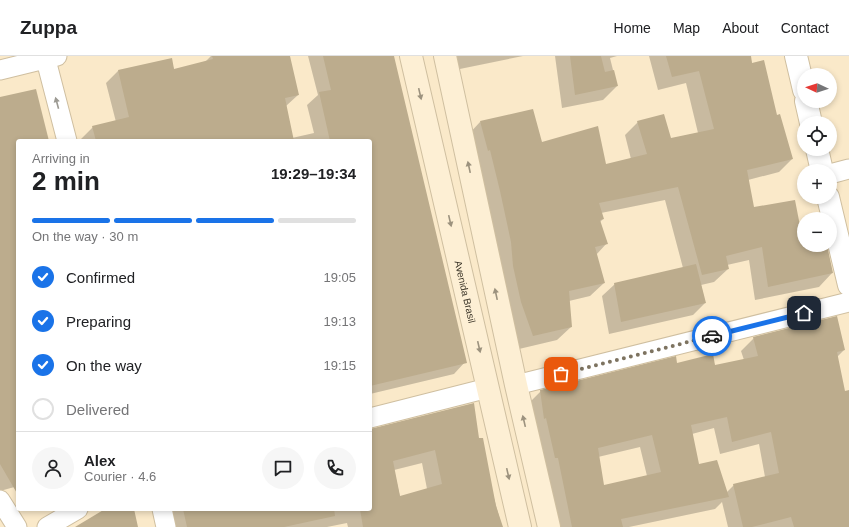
<!DOCTYPE html>
<meta charset="utf-8">
<style>
body{margin:0;font-family:Helvetica,sans-serif;background:#f6f6f6;color:#202124;height:100vh;display:flex;flex-direction:column;font-size:15px;white-space:nowrap}
*{box-sizing:border-box;margin:0}
p{font-size:13px;color:#757577}
.icon{flex:none;width:22px;height:22px;fill:none;stroke:currentColor;stroke-width:2;stroke-linecap:round;stroke-linejoin:round}
.map{position:relative;flex:1;overflow:hidden}
.sheet{position:absolute;left:16px;top:83px;width:356px;height:372px;display:flex;flex-direction:column;background:#fff;border-radius:4px;box-shadow:0 2px 6px #0003}
.sheet>*{flex:none}
.needle{width:26px;rotate:274deg}
.buttons{position:absolute;left:797px;top:12px;display:grid;gap:8px}
.buttons a{display:grid;place-items:center;width:40px;height:40px;border-radius:50%;background:#fff;box-shadow:0 2px 6px #0003;font-size:20px}
.pin{position:absolute;display:grid;place-items:center;width:34px;height:34px;color:#fff;margin:-17px;border-radius:8px;box-shadow:0 2px 6px #0006}
.courier{position:absolute;display:grid;place-items:center;width:40px;height:40px;margin:-20px;border:3px solid #1a73e8;border-radius:50%;background:#fff;color:#222;box-shadow:0 1px 5px #0007}
.overview em{font-style:normal;font-weight:600}
.overview div{display:flex;flex-direction:column-reverse}
.overview{display:flex;align-items:center;justify-content:space-between;height:68px;padding:0 16px}
h1{font-size:26px;font-weight:600;line-height:30px}
.bar{display:grid;grid-template-columns:repeat(4,1fr);gap:6px 4px;align-content:center;height:48px;padding:0 16px}
.bar i{height:5px;border-radius:3px;background:#e0e0e0}
.bar .active{background:#1a73e8}
.bar p{grid-column:span 4}
.line{display:flex;align-items:center;gap:10px;padding:0 16px;border-top:1px solid #e0e0e0}
.line div{flex:1}
.round{display:grid;place-items:center;flex:none;width:42px;height:42px;border-radius:21px;background:#f6f6f6}
ol{padding:0 16px;list-style:none}
li{display:flex;align-items:center;gap:12px;height:44px}
li p{margin-inline-start:auto}
li .icon{padding:4px;border-radius:50%;background:#1a73e8;color:#fff;stroke-width:4}
li:last-child{color:#757577}
li i{width:22px;height:22px;border:2px solid #e0e0e0;border-radius:50%}
header{display:flex;align-items:center;gap:24px;box-sizing:border-box;height:56px;padding:0 20px;background:#fff;border-bottom:1px solid #e0e0e0}
header strong{font-size:19px}
nav{display:flex;gap:22px;margin-inline-start:auto;font-size:14px}
.map>svg:first-child{display:block}
.shadow{fill:#0003;fill-rule:evenodd}
.building{fill:#bcac8d;fill-rule:evenodd}
.lines{fill:none;stroke-linecap:round;stroke-linejoin:round}
.minor-casing{stroke:#cfbfa0;stroke-width:21}
.tertiary-casing{stroke:#cfbfa0;stroke-width:24}
.secondary-casing{stroke:#cfbfa0;stroke-width:24}
.minor{stroke:#fff;stroke-width:19}
.tertiary{stroke:#fff;stroke-width:22}
.secondary{stroke:#fdefd4;stroke-width:22}
.oneway{fill:#9c927e}
.oneway2{fill:#9c9a93}
.done{stroke:#7d7360;stroke-width:4;stroke-dasharray:0 7.2}
.route{stroke:#1a73e8;stroke-width:5}
.labels{text-anchor:middle;stroke-width:3.5;stroke-linejoin:round;paint-order:stroke}
.street-label{font-size:10px;fill:#3a3427;stroke:#fef8eb}
</style>
<header>
<strong>Zuppa</strong>
<nav><a>Home</a><a>Map</a><a>About</a><a>Contact</a></nav>
</header>
<div class="map">
<svg width="849" height="471" viewBox="0 0 849 471">
<rect width="100%" height="100%" fill="#fae9c9"/>
<!-- shadow -->
<path class="shadow" d="M211,0H289L298,39L286,50L292,82L314,77L307,49L318,39L308,0H393L465,306L454,318L370,338V85H82L81,83L93,71L116,66L106,27L118,15L171,3L174,14L205,6Z
M446,0H523L450,15Z
M555,0H617L610,2L617,30L603,44L562,52Z
M649,0H750L752,8L776,60L792,103L779,116L748,124L753,152L801,176L804,175V189H826L832,217L819,231L755,244L749,204L727,209L728,213L714,226L701,229L705,247L693,259L609,278L602,240L615,228L683,212L665,144L601,157L603,163L599,167L607,187L596,199L604,227L590,240L569,245L571,271L557,284L519,293L467,80L480,66L605,109L631,103L625,79L638,66L670,83L698,77L686,27L658,34Z
M0,42L48,85H18V430L0,435Z
M754,282L844,294L837,301L844,336L849,335V471H728L722,446L715,453L629,471H558L528,348L541,335L676,308L715,310L744,304L741,295ZM714,372L720,398L759,388L765,421L734,429L726,437L698,409L692,378ZM640,391L647,420L603,430L598,401Z
M370,373L478,384L502,471H348L347,467L327,471H171L167,453H370ZM422,407L427,433L400,441L394,414Z"/>
<!-- building -->
<path class="building" d="M212,0H290L299,39L285,42L294,85H96L92,70L129,61L118,14L172,2L174,13L213,3Z
M323,0H394L467,307L370,330V85H330L319,36L331,34Z
M570,0H601L605,16L614,14L618,30L575,39Z
M666,0H751L752,7L764,4L777,59L780,58L793,103L747,114L754,151L795,144L801,175L804,174V189H827L833,217L768,231L762,191L726,200L729,213L702,219L678,131L599,147L604,163L600,164L608,188L595,191L605,227L569,235L572,271L533,280L521,246L513,210L511,186L500,135L490,94L488,95L480,65L533,53L542,86L598,70L606,108L647,98L637,65L664,58L671,82L714,73L699,15L672,21Z
M36,33L49,85H18V439L0,408V41Z
M696,208L706,247L621,266L614,227Z
M837,260L845,294L837,296L845,335L849,334V471H794L791,461L752,471H743L733,428L779,417L771,376L732,386L727,361L691,369L699,408L717,404L729,441L621,463L623,471H572L558,402H555L546,362L544,363L540,334L676,300L677,307L713,298L715,309L758,300L753,281ZM652,379L661,416L604,429L598,392Z
M474,347L479,382H483L496,450L503,471H363L360,453H370V373ZM435,394L442,428L400,440L393,405Z
M105,453H134L138,471H75Z
M183,453H334L335,460L284,471H187Z"/>
<g class="lines">
<!-- minor casing -->
<g class="minor-casing">
<path id="minor" d="M45,0L67,85
M0,14L57,0
M830,118L849,113
M516,329L849,246
M370,362L488,332
M0,444L17,471
M162,453L166,471
M47,471L78,453"/>
</g>
<!-- tertiary casing -->
<g class="tertiary-casing">
<path id="tertiary" d="M796,0L804,34
M806,45L811,67
M817,93L822,115
M828,141L849,229"/>
</g>
<!-- secondary casing -->
<g class="secondary-casing">
<g id="secondary">
<path id="s1" d="M411,0L520,471"/>
<path d="M445,0L516,329L549,471"/>
</g>
</g>
<!-- minor -->
<use href="#minor" class="minor"/>
<!-- tertiary -->
<use href="#tertiary" class="tertiary"/>
<!-- secondary -->
<use href="#secondary" class="secondary"/>
</g>
<!-- one-way arrows -->
<defs><path id="oneway-solid" d="M-6-.8H1V-3.2L6.5 0L1 3.2V.8H-6Z"/></defs>
<g class="oneway">
<use href="#oneway-solid" transform="translate(420 38) rotate(77)"/>
<use href="#oneway-solid" transform="translate(469 111) rotate(-102)"/>
<use href="#oneway-solid" transform="translate(450 165) rotate(77)"/>
<use href="#oneway-solid" transform="translate(496 238) rotate(-102)"/>
<use href="#oneway-solid" transform="translate(479 291) rotate(77)"/>
<use href="#oneway-solid" transform="translate(524 365) rotate(-103)"/>
<use href="#oneway-solid" transform="translate(508 418) rotate(77)"/>
</g>
<use class="oneway2" href="#oneway-solid" transform="translate(57 47) rotate(-105)"/>
<g class="lines">
<!-- done -->
<path class="done" d="M561,318L712,280"/>
<!-- route -->
<path class="route" d="M712,280L804,257"/>
</g>
<g class="labels">
<!-- street labels -->
<g class="street-label">
<text dy="4" stroke="none"><textPath href="#s1" startOffset="242">Avenida Brasil</textPath></text>
</g>
</g>
</svg>
<div class="buttons">
<a><svg class="needle" viewBox="-14 -14 28 28"><path d="M0-13l5 13h-10z" fill="#e53935"/><path d="M0 13l5-13h-10z" fill="#757577"/></svg></a>
<a><svg class="icon" aria-label="locate" viewBox="0 0 24 24"><circle cx="12" cy="12" r="6"/><path d="M12 2v4M12 18v4M2 12h4M18 12h4"/></svg></a>
<a>+</a>
<a>−</a>
</div>
<div class="pin" style="left:561px;top:318px;background:#ea580c"><svg class="icon" aria-label="bag" viewBox="0 0 24 24"><path d="M5 8h14l-1 12H6zM9 8a3 3 0 0 1 6 0"/></svg></div>
<div class="pin" style="left:804px;top:257px;background:#1f2937"><svg class="icon" aria-label="home" viewBox="0 0 24 24"><path d="M3 11l9-7 9 7M6 9v11h12V9"/></svg></div>
<div class="courier" style="left:712px;top:280px"><svg class="icon" aria-label="car" viewBox="0 0 24 24"><path d="M5 17H2v-5l4-1 3-4h7l3 4 3 1v5h-3M9 17h6M6 11h13"/><circle cx="7" cy="17" r="2"/><circle cx="17" cy="17" r="2"/></svg></div>
<section class="sheet">
<div class="overview"><div><h1>2 min</h1><p>Arriving in</p></div><em>19:29–19:34</em></div>
<div class="bar"><i class="active"></i><i class="active"></i><i class="active"></i><i></i><p>On the way · 30 m</p></div>
<ol>
<li><svg class="icon" aria-label="check" viewBox="0 0 24 24"><path d="M5 12l5 5 9-10"/></svg>Confirmed<p>19:05</p></li>
<li><svg class="icon" aria-label="check" viewBox="0 0 24 24"><path d="M5 12l5 5 9-10"/></svg>Preparing<p>19:13</p></li>
<li><svg class="icon" aria-label="check" viewBox="0 0 24 24"><path d="M5 12l5 5 9-10"/></svg>On the way<p>19:15</p></li>
<li><i></i>Delivered</li>
</ol>
<div class="line" style="height:72px"><a class="round"><svg class="icon" aria-label="person" viewBox="0 0 24 24"><circle cx="12" cy="8" r="4"/><path d="M4 21q1-7 8-7t8 7"/></svg></a><div><b>Alex</b><p>Courier · 4.6</p></div><a class="round"><svg class="icon" aria-label="chat" viewBox="0 0 24 24"><path d="M4 5h16v11H9l-5 4z"/></svg></a><a class="round"><svg class="icon" aria-label="phone" viewBox="0 0 24 24"><path d="M5 4h4l2 5-3 2q2 4 5 5l2-3 5 2v4C11 20 4 13 5 4z"/></svg></a></div>
</section>
</div>
